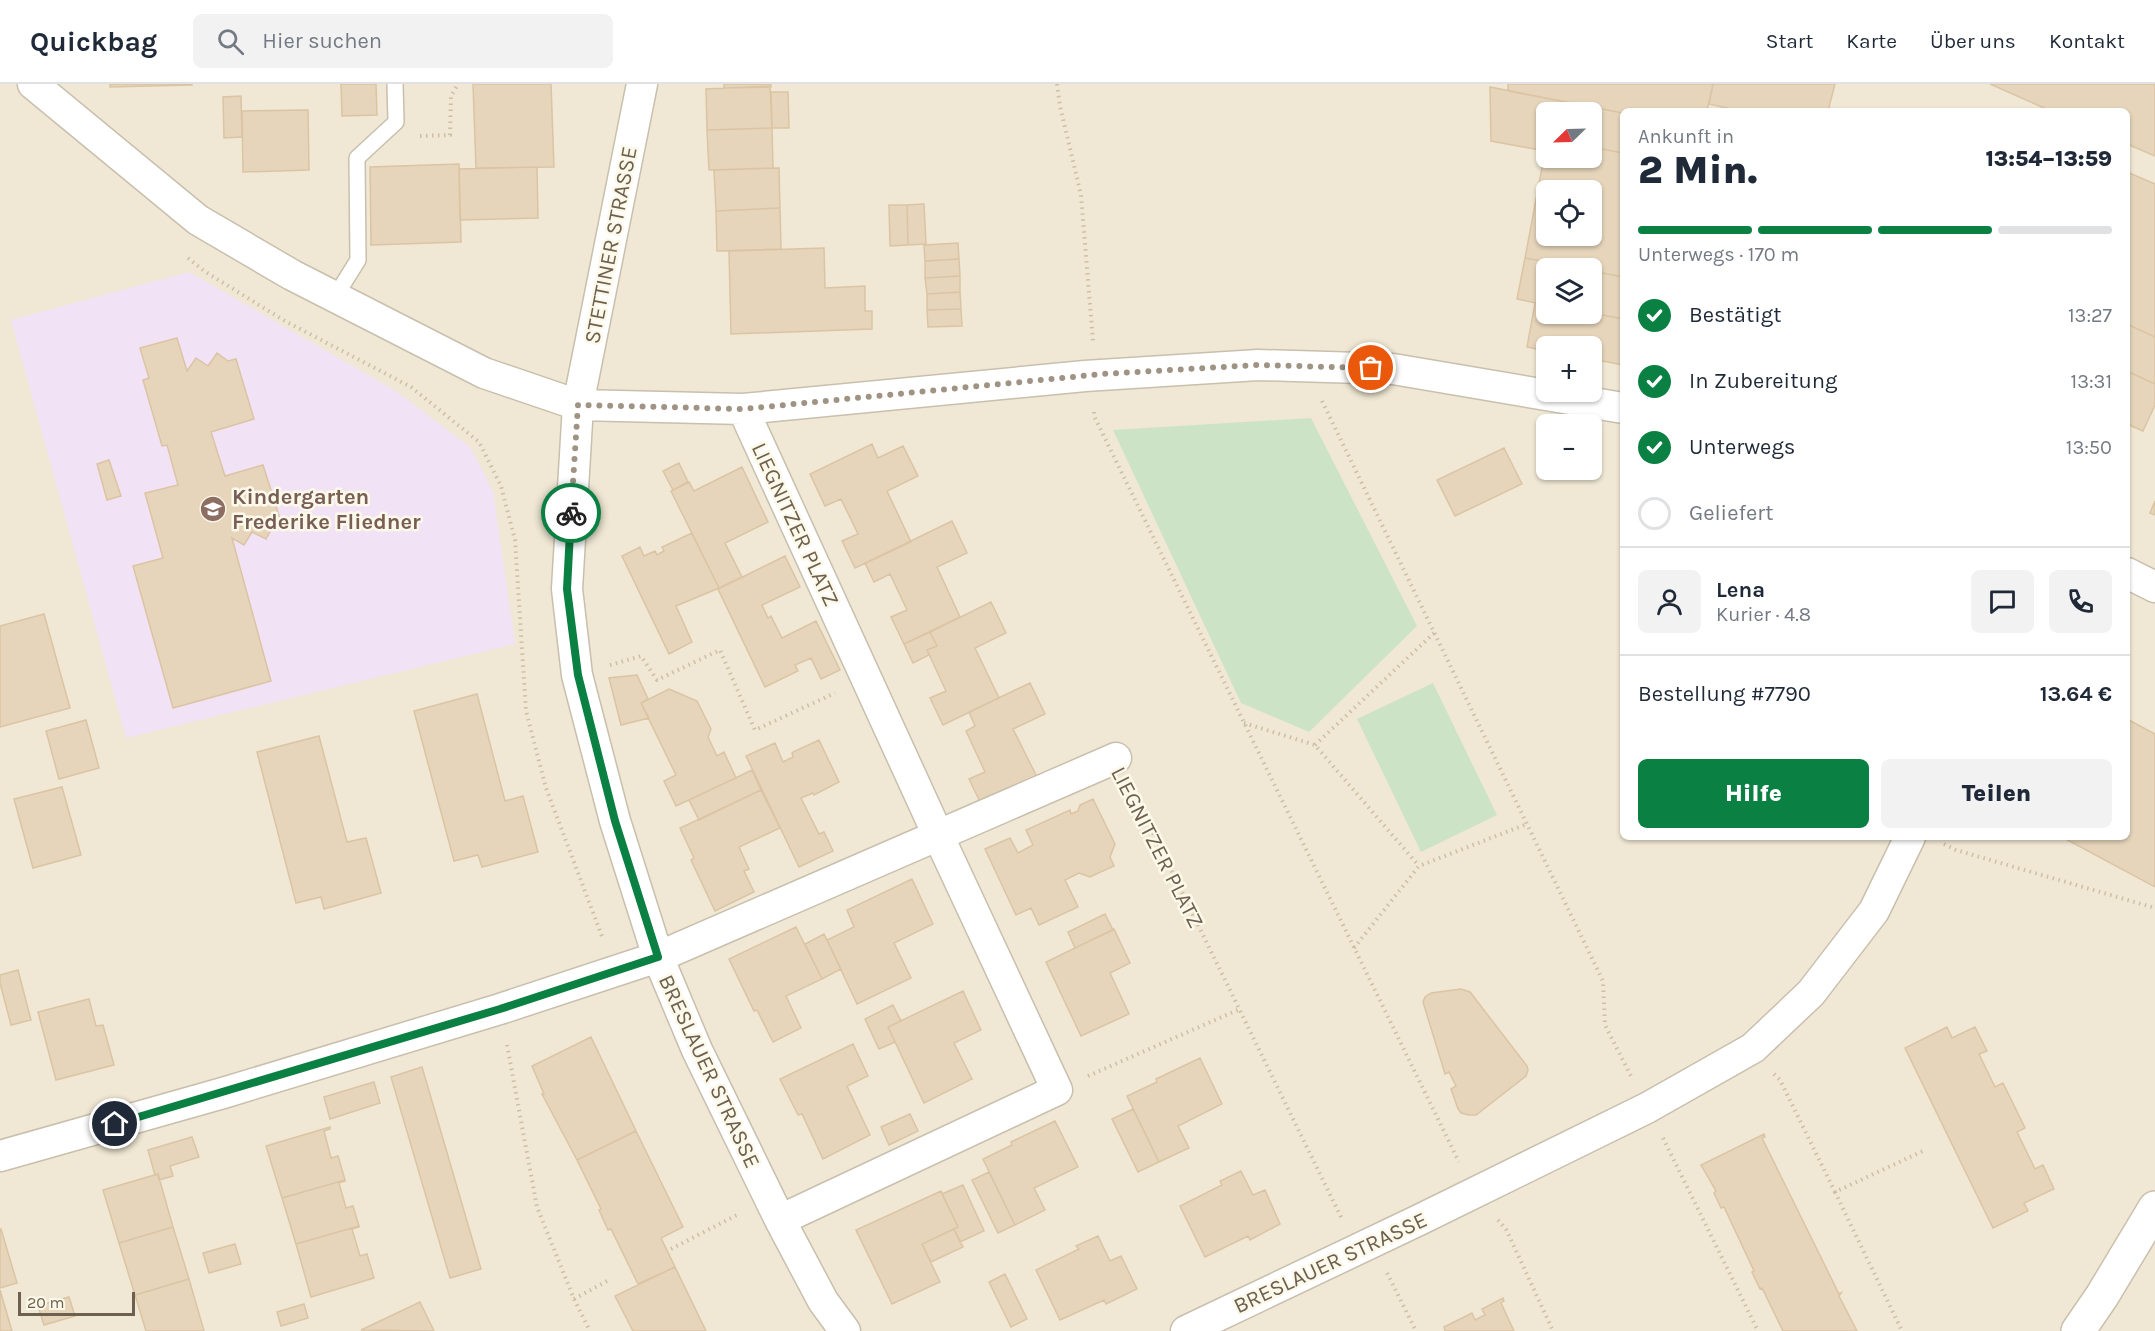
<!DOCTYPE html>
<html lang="de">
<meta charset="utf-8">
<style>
body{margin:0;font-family:Karla,sans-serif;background:#f2f2f3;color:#1f2937;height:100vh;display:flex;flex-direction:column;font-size:22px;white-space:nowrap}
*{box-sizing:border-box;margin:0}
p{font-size:20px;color:#747a83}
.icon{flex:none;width:33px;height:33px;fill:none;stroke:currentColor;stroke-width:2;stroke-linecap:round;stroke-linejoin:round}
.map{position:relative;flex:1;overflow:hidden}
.sheet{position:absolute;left:1620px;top:24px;width:510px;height:732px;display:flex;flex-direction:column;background:#fff;border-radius:9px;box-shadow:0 2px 4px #0004}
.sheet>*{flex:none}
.needle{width:39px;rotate:247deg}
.tools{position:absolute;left:1536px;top:18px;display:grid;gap:12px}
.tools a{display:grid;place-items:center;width:66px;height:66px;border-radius:9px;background:#fff;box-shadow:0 2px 4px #0004;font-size:30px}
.scale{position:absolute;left:18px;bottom:15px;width:117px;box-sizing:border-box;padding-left:6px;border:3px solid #6e604e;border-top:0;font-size:16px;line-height:21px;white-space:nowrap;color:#6e604e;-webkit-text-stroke:4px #fcf9ea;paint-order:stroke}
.pin{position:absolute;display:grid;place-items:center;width:51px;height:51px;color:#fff;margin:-26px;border:3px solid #fff;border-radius:50%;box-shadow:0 2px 6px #0007}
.courier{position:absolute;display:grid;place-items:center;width:60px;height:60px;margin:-30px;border:4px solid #0b8043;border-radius:50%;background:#fff;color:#222;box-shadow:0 2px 8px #0007}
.summary em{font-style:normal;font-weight:800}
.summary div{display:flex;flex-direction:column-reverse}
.summary{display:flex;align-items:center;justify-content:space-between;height:102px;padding:0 18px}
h1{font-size:39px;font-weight:800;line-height:45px}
.bar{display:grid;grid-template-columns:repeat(4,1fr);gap:9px 6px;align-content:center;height:72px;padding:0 18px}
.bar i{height:8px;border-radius:4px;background:#e0e1e3}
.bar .selected{background:#0b8043}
.bar p{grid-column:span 4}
.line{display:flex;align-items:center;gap:15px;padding:0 18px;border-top:2px solid #e0e1e3}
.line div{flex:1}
.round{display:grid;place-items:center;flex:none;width:63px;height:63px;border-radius:9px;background:#f2f2f3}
ol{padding:0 18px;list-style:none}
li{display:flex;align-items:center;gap:18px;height:66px}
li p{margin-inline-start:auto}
li .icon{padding:6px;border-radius:50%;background:#0b8043;color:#fff;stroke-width:4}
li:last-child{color:#747a83}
li i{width:33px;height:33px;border:3px solid #e0e1e3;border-radius:50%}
.primary-button{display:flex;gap:12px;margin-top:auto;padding:12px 18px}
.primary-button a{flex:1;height:69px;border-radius:9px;background:#0b8043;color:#fff;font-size:24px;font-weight:800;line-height:69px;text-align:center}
.primary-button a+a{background:#f2f2f3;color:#1f2937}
header{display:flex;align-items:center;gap:36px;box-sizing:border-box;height:84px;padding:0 30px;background:#fff;border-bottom:2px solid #e0e1e3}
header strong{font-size:28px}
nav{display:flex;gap:33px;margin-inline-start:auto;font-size:21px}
.search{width:420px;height:54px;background:#f2f2f3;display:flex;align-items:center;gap:15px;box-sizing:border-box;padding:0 21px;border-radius:9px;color:#747a83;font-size:22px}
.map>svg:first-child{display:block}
.residential{fill:#f0e8d4;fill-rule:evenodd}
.education{fill:#f2e2f5}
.park{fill:#cce4c5}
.building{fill:#e6d5bb;stroke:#dbc4a3;stroke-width:1.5;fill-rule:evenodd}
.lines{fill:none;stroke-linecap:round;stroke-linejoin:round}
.service-casing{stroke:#c8bfad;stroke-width:18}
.minor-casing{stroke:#c8bfad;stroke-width:33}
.secondary-casing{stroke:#cbc0ac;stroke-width:36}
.path{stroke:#cfbea4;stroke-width:4;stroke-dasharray:1.5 4.5;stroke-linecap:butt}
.service{stroke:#fff;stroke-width:15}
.minor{stroke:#fff;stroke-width:30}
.secondary{stroke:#fff;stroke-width:33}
.done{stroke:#9f9483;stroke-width:6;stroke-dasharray:0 10.8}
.route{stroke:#0b8043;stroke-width:8}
.labels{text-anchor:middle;stroke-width:5;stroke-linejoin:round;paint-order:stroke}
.street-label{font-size:22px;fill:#6e604e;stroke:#fcf9ea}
.education-label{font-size:22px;font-weight:bold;fill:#785e54;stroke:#fcf9ea;text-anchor:start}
</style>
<header>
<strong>Quickbag</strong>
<div class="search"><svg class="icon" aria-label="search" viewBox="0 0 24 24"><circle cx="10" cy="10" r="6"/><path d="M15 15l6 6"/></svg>Hier suchen</div>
<nav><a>Start</a><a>Karte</a><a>Über uns</a><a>Kontakt</a></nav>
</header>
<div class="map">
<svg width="2155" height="1247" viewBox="0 0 2155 1247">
<rect width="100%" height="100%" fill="#f9f5e5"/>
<!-- residential -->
<path class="residential" d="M0,0H2155V1247H0ZM1623,27H2127V753H1623ZM1546,28H1592V74H1546ZM1546,106H1592V152H1546ZM1546,184H1592V230H1546ZM1546,262H1592V308H1546ZM1546,340H1592V386H1546Z"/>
<!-- education -->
<path class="education" d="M189,188L396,307L470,363L493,407L515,560L126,654L11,236Z"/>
<!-- park -->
<path class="park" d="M1311,334L1417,542L1309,648L1241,619L1113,346Z
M1433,599L1497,731L1421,768L1357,635Z"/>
<!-- building -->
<path class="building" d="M110,0H192V1L110,3Z
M341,0H376L377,31L342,32Z
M473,0H551L554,83L476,84Z
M724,0H771V3L724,4Z
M1508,0H1713L1707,27H1623V29L1508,7Z
M1713,0H1835L1828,27H1740L1709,20Z
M1990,0H2155V72L2127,60V27H2051Z
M770,2L772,44L707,46L706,5Z
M1490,3L1623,29V69L1592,63V28H1546L1545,67L1491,57Z
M771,8H788L789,44H772Z
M241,12L242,53L224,54L223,13Z
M308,26L309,86L243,88L242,27Z
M772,44L773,84L709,86L707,46Z
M1546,62V74H1592V63L1623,69V193L1592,187V184H1580L1525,174ZM1546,106H1592V152H1546Z
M459,80L461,158L371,161L370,83Z
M537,83L538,134L460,136L459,85Z
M779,84L780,124L716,127L714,86Z
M2127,88L2155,100V253L2127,240Z
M924,120L926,160L908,161L907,121Z
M889,121H907L908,161L890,162Z
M780,124L781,165L717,167L716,127Z
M958,159L959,175L925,177L924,161Z
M824,164L825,204L865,202V227H872V245L731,250L729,167Z
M1525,174L1580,184H1546V221L1517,215Z
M959,175L960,192L925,194V177Z
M1592,187L1623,193V235L1592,229Z
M960,192V208L927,210L925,194Z
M960,208L961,225L927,226V210Z
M1535,219L1546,221V230L1592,229L1623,235V281L1592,275V262H1546V267L1527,263Z
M961,225L962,242L928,243L927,226Z
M2127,240L2155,253V300L2127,287Z
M177,254L187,287L196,274L208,282L217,269L228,277L236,275L254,335L211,348L225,392L263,381L282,441L272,444L266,455L252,448L244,461L232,454L271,597L173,624L133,482L163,474L145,409L178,401L167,361L162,362L143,296L149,294L140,264Z
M2127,287L2155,300V321L2143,347L2127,340Z
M872,360L878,374L903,362L918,392L887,407L911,458L855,484L842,457L858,450L841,415L825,422L810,390Z
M1504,364L1522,400L1455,432L1437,396Z
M109,376L121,412L107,416L97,380Z
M679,379L688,398L673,406L663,387Z
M742,383L768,438L725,459L742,493L719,504L671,407L689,398L694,407Z
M2155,417V431L2150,429Z
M952,437L967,469L937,483L960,533L904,560L891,533L907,526L890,490L874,498L865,479Z
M692,449L719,504L676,522L692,558L669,570L622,472L640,463L644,472L655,467L657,471L664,467L662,463Z
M785,472L800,503L762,521L768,534L771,532L782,554L816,537L840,586L821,595L811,574L795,581L798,587L765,603L718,505Z
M991,518L1006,549L975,564L999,614L943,641L930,614L946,607L927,566L937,562L930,548Z
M44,530L70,624L0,643V542Z
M930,548L937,562L927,566L929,571L913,579L904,560Z
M637,591L648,615L641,619L649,634L621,641L609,594Z
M1030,599L1045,630L1013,645L1038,695L982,722L969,695L985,688L966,647L975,642L969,628Z
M669,605L697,617L711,645L708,653L717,672L724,668L736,694L676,722L664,697L676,691L641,619Z
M477,610L505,717L523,712L538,768L482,783L478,771L454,777L414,627Z
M2127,635L2155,650V803L2062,753H2127Z
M86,636L99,684L59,695L46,647Z
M319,652L347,758L366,754L381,809L324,825L321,813L296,819L257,668Z
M819,656L839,698L814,711L813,709L801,714L819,750L824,748L833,767L799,783L746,672L775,659L783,678L793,673L792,669L793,668Z
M752,686L761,706L699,736L689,716Z
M62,703L81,771L33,784L14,715Z
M761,706L780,744L739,763L749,785L744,787L754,808L715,827L691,776L694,774L680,744Z
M1093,715L1115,760L1110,773L1114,782L1090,793L1079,789L1065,796L1078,823L1039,841L1031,824L1016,831L985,765L1010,754L1018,769L1033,761L1026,746L1070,726L1071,730L1078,727L1080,721Z
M912,795L933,840L894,859L911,894L857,920L827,856L854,843L847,826Z
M1105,830L1113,846L1075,864L1068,848Z
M796,843L822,895L786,912L801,944L773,958L757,926L754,927L729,875Z
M1114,845L1130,879L1110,889L1129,930L1081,952L1046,878Z
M824,850L841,885L822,895L805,860Z
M18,886L31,936L11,941L0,899V891Z
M1461,905L1470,908L1527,982L1528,986L1526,992L1476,1031H1469L1461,1029L1458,1025L1451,1005L1456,1002L1449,988L1445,990L1423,918L1425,913L1431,909Z
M963,907L981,946L954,959L972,995L924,1019L888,943Z
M89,915L96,942L103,941L114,981L56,996L38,928Z
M893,921L901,937L888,943L895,958L879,965L865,935Z
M1947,943L1952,954L1975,943L1987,967L1979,970L1995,1003L2003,999L2025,1044L2017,1048L2035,1085L2043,1081L2054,1105L2024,1119L2028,1127L1993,1144L1905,964Z
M591,953L636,1047L577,1076L542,1010H544L532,982Z
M853,960L868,992L847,1002L870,1051L823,1075L802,1030L798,1031L780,995Z
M1200,974L1222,1020L1178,1042L1189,1064L1159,1078L1127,1012L1157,998L1156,995Z
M422,983L481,1185L450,1194L391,993Z
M374,998L380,1019L330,1035L324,1013Z
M1133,1025L1159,1078L1138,1088L1112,1035Z
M910,1030L918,1047L889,1061L881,1043Z
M1055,1037L1078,1083L1034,1104L1045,1126L1015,1141L983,1075L1012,1061L1011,1058Z
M330,1043V1045L324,1047L331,1074L338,1072L345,1096L282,1114L266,1062Z
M636,1047L683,1143L661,1154L675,1183L638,1200L611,1145L608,1146L599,1126L601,1125L577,1076Z
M1764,1050L1765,1053L1762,1054L1839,1210L1841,1209L1839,1212L1857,1247H1783L1762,1204L1760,1205L1752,1188L1754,1187L1724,1123L1721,1124L1714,1109L1716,1107L1701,1081Z
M192,1053L199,1073L170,1082L173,1092L159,1096L158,1090L155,1091L148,1066Z
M1241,1087L1253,1111L1265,1106L1280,1140L1250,1156L1248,1152L1205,1173L1180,1122L1222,1101L1220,1097Z
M989,1088L1015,1141L998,1149L972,1096Z
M158,1090L173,1143L119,1159L103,1106Z
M345,1096V1097L339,1099L346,1124L353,1122L359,1142L296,1160L282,1114Z
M963,1101L984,1147L960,1158L954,1145L958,1143L942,1110Z
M941,1107L958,1143L922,1160L940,1198L892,1220L856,1146Z
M359,1142V1143L352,1145L360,1172L367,1170L374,1194L311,1213L296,1160Z
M173,1143L189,1195L135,1211L119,1159Z
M1,1145L17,1199L0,1204V1145Z
M954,1145L963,1163L931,1178L922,1160Z
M1098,1152L1110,1177L1121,1172L1137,1205L1106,1220L1104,1216L1060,1236L1036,1186L1079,1165L1076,1162Z
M235,1160L241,1180L209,1189L203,1169Z
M675,1183L706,1247H633L615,1212Z
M1005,1190L1027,1235L1011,1243L989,1198Z
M189,1195L204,1247H146L135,1211Z
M0,1206L12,1247H0Z
M69,1213L75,1232L44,1241L38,1222Z
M1503,1214L1504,1217L1501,1219L1514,1247H1445L1444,1243L1472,1229L1475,1236L1485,1231L1482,1225Z
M420,1218L434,1247L361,1246Z
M304,1220L308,1234L281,1242L277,1228Z"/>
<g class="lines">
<!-- service casing -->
<g class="service-casing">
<path id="service" d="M335,213L358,176L357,74L396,38L395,0"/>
</g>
<!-- minor casing -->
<g class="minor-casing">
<path id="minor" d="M33,0L198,136L292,191L484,289L578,321L743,325L1085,292L1258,281L1393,285L1623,324
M642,0L578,321L567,505L577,591L615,737L658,873L697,966L780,1136L823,1217L845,1247
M743,325L938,751L1057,1006L780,1136
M2127,489L2155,503
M0,1072L223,1009L500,925L658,873L1116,674
M1186,1247L1419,1136L1647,1024L1753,964L1811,909L1874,827L1910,753"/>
</g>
<!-- secondary casing -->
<g class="secondary-casing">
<path id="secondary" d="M2078,1247L2102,1212L2155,1124"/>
</g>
<!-- path -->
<path class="path" d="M1057,0L1060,22L1081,111L1093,257
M420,52L450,51L451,12L458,0
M188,174L204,187L285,237L411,303L479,358L501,402L515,456L526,627L546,704L603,855
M1322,317L1603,897L1605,941L1632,994
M1094,328V332L1459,1078
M610,581L641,572L657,596L720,566L755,646L835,609
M1244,639L1315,661L1419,782
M1315,661L1434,549
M1132,706L1342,1135
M1944,760L1956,766L2155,824
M1354,864L1419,782L1527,740
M507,961L537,1123L574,1215L590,1247
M1774,990L1780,996L1835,1108L1925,1066
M1088,992L1240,925
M1663,1054L1758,1247
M1835,1108L1902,1247
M1498,1136L1506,1145L1553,1247
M671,1165L739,1130
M1387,1189L1416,1247
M574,1215L607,1197"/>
<!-- service -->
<use href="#service" class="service"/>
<!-- minor -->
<use href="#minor" class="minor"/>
<!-- secondary -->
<use href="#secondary" class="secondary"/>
</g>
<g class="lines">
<!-- done -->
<path class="done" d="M571,429L578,321L743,325L1103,290L1258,281L1371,284"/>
<!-- route -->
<path class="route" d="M115,1040L500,925L658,873L615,737L578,591L567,505L571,429"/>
</g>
<!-- icons -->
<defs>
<g id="school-disc" transform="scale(1.35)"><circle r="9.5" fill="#8d6e63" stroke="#fcf9ea"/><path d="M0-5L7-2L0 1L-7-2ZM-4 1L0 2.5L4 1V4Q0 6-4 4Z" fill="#fff"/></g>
</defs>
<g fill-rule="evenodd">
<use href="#school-disc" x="213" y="425"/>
</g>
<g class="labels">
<!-- street labels -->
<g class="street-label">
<text transform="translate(610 161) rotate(-79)" y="8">STETTINER STRASSE</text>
<text transform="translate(796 440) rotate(65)" y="8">LIEGNITZER PLATZ</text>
<text transform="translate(1158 763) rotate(63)" y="8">LIEGNITZER PLATZ</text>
<text transform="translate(710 987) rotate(65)" y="8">BRESLAUER STRASSE</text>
<text transform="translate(1330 1178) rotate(-25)" y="8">BRESLAUER STRASSE</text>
</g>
<!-- education labels -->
<g class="education-label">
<text x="232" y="420">Kindergarten<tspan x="232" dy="25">Frederike Fliedner</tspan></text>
</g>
</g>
</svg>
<div class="tools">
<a><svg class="needle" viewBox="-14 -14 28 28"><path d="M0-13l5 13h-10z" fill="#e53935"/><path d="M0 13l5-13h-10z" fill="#747a83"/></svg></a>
<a><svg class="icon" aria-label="locate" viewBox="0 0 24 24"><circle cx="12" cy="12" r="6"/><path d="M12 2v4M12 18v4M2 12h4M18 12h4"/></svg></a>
<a><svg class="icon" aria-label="layers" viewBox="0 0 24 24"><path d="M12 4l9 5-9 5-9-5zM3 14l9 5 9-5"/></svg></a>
<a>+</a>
<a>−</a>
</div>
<div class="scale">20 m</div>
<div class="pin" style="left:1371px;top:284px;background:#ea580c"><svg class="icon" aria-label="bag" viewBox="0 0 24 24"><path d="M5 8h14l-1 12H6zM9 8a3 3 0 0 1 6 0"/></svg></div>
<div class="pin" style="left:115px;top:1040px;background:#1f2937"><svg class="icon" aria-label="home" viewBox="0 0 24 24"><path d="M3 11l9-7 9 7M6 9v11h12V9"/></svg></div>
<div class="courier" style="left:571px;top:429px"><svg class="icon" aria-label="bike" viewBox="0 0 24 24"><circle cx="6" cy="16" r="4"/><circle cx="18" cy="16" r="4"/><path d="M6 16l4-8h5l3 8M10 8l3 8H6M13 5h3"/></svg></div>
<section class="sheet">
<div class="summary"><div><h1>2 Min.</h1><p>Ankunft in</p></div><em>13:54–13:59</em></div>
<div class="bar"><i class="selected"></i><i class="selected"></i><i class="selected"></i><i></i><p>Unterwegs · 170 m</p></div>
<ol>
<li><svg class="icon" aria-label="check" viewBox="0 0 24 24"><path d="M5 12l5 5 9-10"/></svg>Bestätigt<p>13:27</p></li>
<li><svg class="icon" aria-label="check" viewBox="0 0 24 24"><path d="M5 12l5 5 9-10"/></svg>In Zubereitung<p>13:31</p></li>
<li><svg class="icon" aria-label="check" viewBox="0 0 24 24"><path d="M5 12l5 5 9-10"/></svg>Unterwegs<p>13:50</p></li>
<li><i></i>Geliefert</li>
</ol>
<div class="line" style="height:108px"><a class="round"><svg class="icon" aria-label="person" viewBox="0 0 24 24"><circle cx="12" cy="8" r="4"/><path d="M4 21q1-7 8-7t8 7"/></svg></a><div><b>Lena</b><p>Kurier · 4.8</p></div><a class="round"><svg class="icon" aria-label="chat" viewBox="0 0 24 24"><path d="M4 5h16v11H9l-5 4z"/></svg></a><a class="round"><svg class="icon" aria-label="phone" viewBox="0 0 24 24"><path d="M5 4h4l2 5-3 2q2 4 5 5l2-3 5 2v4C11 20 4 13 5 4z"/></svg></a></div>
<div class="line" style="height:78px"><div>Bestellung #7790</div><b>13.64 €</b></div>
<div class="primary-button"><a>Hilfe</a><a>Teilen</a></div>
</section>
</div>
